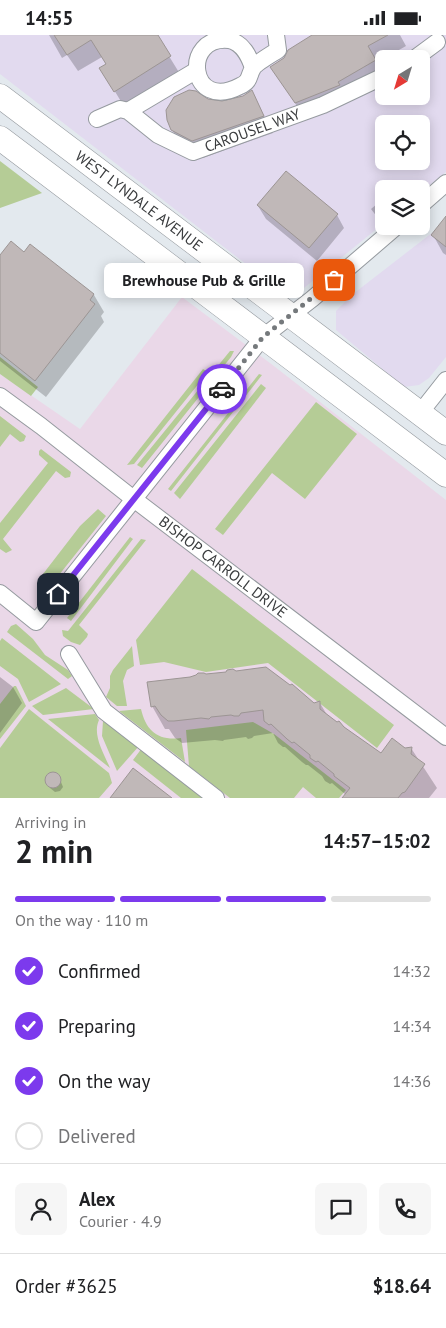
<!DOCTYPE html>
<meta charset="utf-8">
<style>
body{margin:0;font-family:"PT Sans",sans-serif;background:#f6f6f6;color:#202124;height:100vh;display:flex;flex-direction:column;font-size:19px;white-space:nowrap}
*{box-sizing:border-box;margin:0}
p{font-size:16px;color:#757577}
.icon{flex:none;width:28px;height:28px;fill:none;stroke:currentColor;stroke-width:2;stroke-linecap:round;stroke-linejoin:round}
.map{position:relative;height:763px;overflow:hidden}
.panel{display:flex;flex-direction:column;background:#fff;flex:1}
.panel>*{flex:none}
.needle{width:32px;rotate:218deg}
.controls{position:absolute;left:375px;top:15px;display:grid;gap:10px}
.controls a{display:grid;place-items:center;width:55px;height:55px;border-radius:8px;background:#fff;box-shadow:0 2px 12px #0003;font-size:25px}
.pin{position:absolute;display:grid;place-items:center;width:42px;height:42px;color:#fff;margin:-21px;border-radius:10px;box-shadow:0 2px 8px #0006}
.courier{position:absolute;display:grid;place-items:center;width:50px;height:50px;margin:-25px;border:4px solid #7c3aed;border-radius:50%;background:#fff;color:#222;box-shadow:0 1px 6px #0007}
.bubble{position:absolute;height:35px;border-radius:8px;background:#fff;box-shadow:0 2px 12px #0003;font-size:16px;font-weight:700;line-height:35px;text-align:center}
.head em{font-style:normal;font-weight:700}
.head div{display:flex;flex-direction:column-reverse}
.head{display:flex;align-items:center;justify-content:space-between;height:85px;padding:0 15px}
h1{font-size:32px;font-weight:700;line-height:38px}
.bar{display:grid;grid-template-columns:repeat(4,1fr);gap:8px 5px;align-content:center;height:60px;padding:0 15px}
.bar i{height:6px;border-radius:4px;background:#e0e0e0}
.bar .current{background:#7c3aed}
.bar p{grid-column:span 4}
.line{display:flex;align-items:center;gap:12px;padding:0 15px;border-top:1px solid #e0e0e0}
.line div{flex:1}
.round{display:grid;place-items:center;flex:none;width:52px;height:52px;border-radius:8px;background:#f6f6f6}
ol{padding:0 15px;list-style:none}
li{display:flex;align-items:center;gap:15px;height:55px}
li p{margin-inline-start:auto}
li .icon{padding:5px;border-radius:50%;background:#7c3aed;color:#fff;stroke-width:4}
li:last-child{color:#757577}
li i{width:28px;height:28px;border:2px solid #e0e0e0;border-radius:50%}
.status{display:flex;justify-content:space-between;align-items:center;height:35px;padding:0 25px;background:#fff;direction:ltr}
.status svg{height:14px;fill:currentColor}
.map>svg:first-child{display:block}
.commercial{fill:#e2daef;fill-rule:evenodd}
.education{fill:#ead8e8}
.green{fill:#b5cc96}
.shadow{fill:#0003}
.building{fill:#c0b8b8;stroke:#9c9594}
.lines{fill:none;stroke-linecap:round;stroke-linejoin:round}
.minor-casing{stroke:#959a9f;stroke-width:18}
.highway-casing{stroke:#959a9f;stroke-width:25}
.minor{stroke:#fff;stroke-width:16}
.highway{stroke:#fff;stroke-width:24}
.done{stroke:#75797c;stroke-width:5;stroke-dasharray:0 9}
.route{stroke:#7c3aed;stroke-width:6}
.labels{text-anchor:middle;stroke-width:4;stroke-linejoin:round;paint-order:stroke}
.street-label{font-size:15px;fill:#3a3c3e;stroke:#e3e9ee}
</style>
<div class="status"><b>14:55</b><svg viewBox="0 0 49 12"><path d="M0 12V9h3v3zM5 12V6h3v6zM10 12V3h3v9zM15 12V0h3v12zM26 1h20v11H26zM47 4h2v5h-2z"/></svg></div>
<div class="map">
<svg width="446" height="763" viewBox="0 0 446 763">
<rect width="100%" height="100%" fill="#e3e9ee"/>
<!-- commercial -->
<path class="commercial" d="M0,0H446V137L421,157V154H384V188L299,257L286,260L0,39ZM384,24H421V61H384ZM384,89H421V126H384Z
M446,187V322L429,343L419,350L404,352L336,295V276L353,259Z"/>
<!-- education -->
<path class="education" d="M182,262L270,328L446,465V763H0V339L80,394Z"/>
<!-- green -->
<path class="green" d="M0,126L42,158L0,173Z
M230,316H234L231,322L142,433L137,430Z
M0,322L38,352L31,361L0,339Z
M203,334L208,337L134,429L127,430Z
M259,339L262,340L171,456L168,454Z
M261,349L266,353L180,464L174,458Z
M316,367L357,399L305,464L272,438L223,500L215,494Z
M0,381L26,401L24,406L20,407L10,399L0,412Z
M41,414L71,437L70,442L65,443L56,436L3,504L12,515L6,518L0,514V488L48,428L39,420V416Z
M98,474L106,481L43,560L38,556L43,539L80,491Z
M130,502L133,504L71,586L67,583Z
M141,504L146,505L79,590L88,599L87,602L80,610L71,607L63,601L62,595L68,596Z
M192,534L394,690L377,713L268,628L206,637L164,627L140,630L136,605Z
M16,589L33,604L45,620L68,635L72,641L68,644L7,597L11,591Z
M2,603L61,649L29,667L18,644L0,631V606Z
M132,611L134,631L127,635L123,646L127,671H117L106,662L110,653V641L113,635Z
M14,651H16L26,671L0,704V669Z
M66,653L94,674L43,680L32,671Z
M29,674L109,738L112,748L99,763H0V713Z
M141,674C146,696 158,706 181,703L185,727L119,676Z
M95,679L99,685C92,700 104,719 110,733L48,684Z
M103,686L139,711L117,736L102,701Z
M253,687L274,699L346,755L339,763H316L303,752L294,763H230L189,731L186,695Z
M142,713L206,763H181L133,725Z"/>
<!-- shadow -->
<path class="shadow" d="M49,0H156L180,39L125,73L111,50L107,30L102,22L78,36L67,20L62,23Z
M315,0H400L406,11L376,28L384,42L305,83L271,32Z
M252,57L273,98L203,123L183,113L172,95L207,65L222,68L244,62Z
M384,163V191L371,174Z
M258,171L337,180L344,193L317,226L266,184Z
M446,183V220L443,218L433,200Z
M30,211L94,260L104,277L101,281L104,287L46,362L0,326V222L25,218Z
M0,642L13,652L22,668L0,698Z
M148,648L314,670L320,668L327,680L381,720L411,713L437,753L429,763H344L346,760L332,748L330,749L325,746L322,741L308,730H306L302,727L285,712H283L278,708L273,698L254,701L252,703L248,704L246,702L224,705L223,706L215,705L182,708L175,703L169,694H165L152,671Z
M55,738L59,742L63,752L60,756L55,757L50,753L47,743L50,739Z"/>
<!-- building -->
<path class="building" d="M54,0H158L171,21L114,57L99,33L106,29L91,5L67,20Z
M312,0H388L368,11L376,25L338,47L340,50L295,68L270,32L284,23L288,15Z
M189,55L196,56L208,64L222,66L243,61L252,55L264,81L192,106L171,95L167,85L166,75L174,62Z
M286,136L338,179L309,213L257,170Z
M446,181V212L431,200Z
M11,206L24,217L30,209L94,259L90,265L95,269L35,346L0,318V220Z
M266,632L290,650L292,649L314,668L320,666V674L337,687L339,686L344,692L381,718L392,703L405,713L412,712L411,719L425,729L405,757L402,758L398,763H342L350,753L334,741V739L318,726L316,727L310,723V720L294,707L292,708L287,704L271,689L269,690L264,686L263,675L241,678L239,681H234L231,680L211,682L209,684L201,683L174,686H168L161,680L155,671L151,672L147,647L190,642L196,640L198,638H204L206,639L226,637L227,635L233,634L236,636Z
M133,733L172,763H110Z
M45 745a8 8 0 1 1 16 0a8 8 0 1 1-16 0Z"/>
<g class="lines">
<!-- minor casing -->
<g class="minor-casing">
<g id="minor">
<path d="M414,24L437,7"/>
<path d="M253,33C249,21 243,8 229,5C181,0 189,78 240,51C251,46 248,41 253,33C256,28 272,19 278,15L276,0"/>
<path d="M128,76L197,35"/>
<path id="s1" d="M97,84L120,74L128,76L158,100L193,117L323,70L384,41"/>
<path d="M421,170L446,148"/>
<path id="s2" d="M0,361L41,391L135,465L446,702"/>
<path d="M420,378L446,345"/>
<path d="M0,558L36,587L263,302L312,264L397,191"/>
<path d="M69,619L104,676L216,763"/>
</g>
</g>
<!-- highway casing -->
<g class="highway-casing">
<g id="highway">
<path id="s3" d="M0,61L446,398"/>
<path d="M0,103L446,440"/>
</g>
</g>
<!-- minor -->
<use href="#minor" class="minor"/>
<!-- highway -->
<use href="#highway" class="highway"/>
</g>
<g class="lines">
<!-- done -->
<path class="done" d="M222,354L263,302L334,245"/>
<!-- route -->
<path class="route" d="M58,559L222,354"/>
</g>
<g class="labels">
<!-- street labels -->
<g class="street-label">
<text dy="5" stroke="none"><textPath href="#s1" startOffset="174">CAROUSEL WAY</textPath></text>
<text dy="5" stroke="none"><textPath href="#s3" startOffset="174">WEST LYNDALE AVENUE</textPath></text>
<text dy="5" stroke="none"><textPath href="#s2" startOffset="281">BISHOP CARROLL DRIVE</textPath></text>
</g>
</g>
</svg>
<div class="controls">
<a><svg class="needle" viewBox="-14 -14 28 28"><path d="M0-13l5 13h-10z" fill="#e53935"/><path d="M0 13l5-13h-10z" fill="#757577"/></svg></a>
<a><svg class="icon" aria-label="locate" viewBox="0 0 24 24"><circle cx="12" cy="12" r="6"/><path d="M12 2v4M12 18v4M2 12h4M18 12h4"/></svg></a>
<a><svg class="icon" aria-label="layers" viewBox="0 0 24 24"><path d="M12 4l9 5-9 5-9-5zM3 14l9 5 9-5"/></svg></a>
</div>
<div class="pin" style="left:334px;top:245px;background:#ea580c"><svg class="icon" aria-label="bag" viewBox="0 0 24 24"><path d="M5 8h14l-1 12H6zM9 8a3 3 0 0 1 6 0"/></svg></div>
<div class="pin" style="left:58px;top:559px;background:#1f2937"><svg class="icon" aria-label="home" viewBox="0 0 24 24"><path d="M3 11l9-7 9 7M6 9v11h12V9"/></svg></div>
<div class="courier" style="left:222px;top:354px"><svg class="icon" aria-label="car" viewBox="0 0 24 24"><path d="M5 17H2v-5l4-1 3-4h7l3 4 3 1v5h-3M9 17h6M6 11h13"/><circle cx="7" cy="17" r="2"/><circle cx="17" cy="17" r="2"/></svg></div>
<div class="bubble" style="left:104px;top:228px;width:200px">Brewhouse Pub &amp; Grille</div>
</div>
<section class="panel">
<div class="head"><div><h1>2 min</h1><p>Arriving in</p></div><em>14:57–15:02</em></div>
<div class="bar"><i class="current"></i><i class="current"></i><i class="current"></i><i></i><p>On the way · 110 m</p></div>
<ol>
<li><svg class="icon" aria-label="check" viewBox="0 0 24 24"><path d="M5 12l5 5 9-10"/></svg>Confirmed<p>14:32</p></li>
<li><svg class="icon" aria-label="check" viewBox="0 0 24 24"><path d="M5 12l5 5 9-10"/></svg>Preparing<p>14:34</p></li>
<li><svg class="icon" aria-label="check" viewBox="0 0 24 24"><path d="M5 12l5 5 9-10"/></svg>On the way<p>14:36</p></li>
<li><i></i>Delivered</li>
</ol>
<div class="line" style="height:90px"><a class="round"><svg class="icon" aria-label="person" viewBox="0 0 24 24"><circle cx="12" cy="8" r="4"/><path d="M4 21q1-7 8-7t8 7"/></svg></a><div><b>Alex</b><p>Courier · 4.9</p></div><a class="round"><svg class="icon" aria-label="chat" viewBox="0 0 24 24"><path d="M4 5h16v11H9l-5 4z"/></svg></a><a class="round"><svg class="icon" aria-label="phone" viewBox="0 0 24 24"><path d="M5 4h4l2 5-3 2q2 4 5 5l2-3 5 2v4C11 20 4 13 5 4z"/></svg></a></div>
<div class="line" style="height:65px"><div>Order #3625</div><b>$18.64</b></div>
</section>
